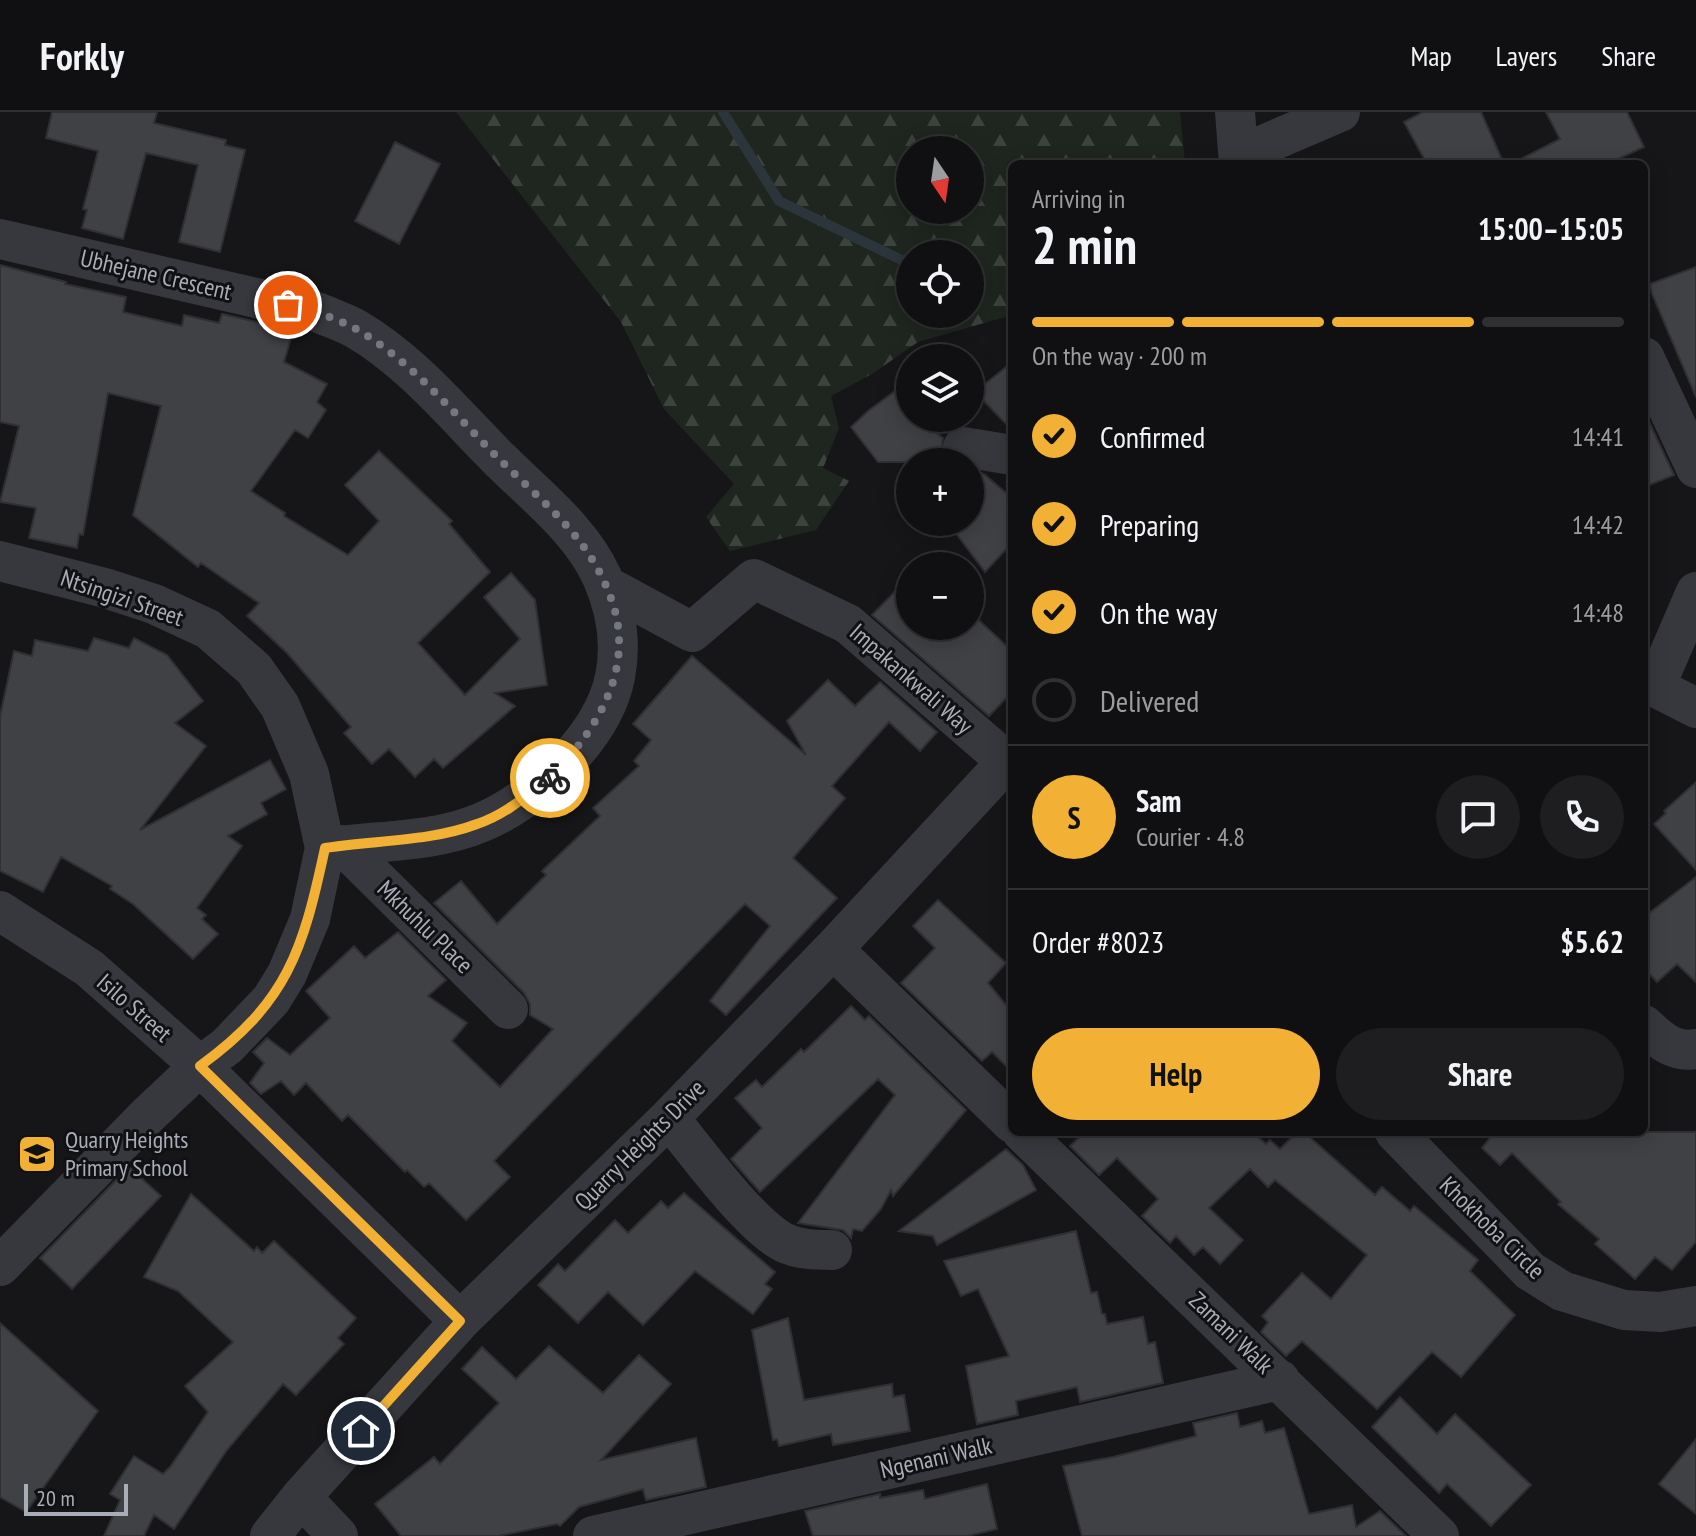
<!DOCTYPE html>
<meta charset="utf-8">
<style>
body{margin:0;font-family:"PT Sans Narrow",sans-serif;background:#1e1e20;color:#f1f3f6;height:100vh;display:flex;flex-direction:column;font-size:30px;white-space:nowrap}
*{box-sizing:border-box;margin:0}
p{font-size:26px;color:#9c9d9f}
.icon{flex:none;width:44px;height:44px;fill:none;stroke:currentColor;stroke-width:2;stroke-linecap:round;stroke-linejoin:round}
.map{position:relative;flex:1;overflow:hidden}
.drawer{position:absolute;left:1008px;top:48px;width:640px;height:976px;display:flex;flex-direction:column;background:#101012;border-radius:12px;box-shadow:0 4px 20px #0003,0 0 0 2px #303032}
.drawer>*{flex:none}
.needle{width:52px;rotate:167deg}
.tools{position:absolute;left:896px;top:24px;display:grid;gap:16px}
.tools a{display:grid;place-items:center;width:88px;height:88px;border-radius:50%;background:#101012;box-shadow:0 4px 20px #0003,0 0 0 2px #303032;font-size:40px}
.scale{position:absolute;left:24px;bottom:20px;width:104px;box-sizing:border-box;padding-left:8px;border:4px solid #a8adb8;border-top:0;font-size:22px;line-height:28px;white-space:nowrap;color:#a8adb8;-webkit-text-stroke:6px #111113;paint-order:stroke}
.pin{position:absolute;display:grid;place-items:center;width:68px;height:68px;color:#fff;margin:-34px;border:4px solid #fff;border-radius:50%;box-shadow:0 2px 8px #0007}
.courier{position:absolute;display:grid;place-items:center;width:80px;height:80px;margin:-40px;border:6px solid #f2b134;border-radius:50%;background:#fff;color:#222;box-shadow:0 2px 10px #0007}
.head em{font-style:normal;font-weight:700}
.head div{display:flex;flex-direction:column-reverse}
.head{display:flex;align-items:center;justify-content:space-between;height:136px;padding:0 24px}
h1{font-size:52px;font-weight:700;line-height:60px}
.bar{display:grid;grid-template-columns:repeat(4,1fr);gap:12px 8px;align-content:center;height:96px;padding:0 24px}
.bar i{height:10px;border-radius:6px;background:#303032}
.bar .current{background:#f2b134}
.bar p{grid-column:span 4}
.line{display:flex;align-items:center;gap:20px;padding:0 24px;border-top:2px solid #303032}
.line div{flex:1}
.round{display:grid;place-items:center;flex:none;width:84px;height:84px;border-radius:42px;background:#1e1e20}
ol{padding:0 24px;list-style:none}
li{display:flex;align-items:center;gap:24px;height:88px}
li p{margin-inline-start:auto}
li .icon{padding:8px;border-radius:50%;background:#f2b134;color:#111;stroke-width:4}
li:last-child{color:#9c9d9f}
li i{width:44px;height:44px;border:4px solid #303032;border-radius:50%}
.button{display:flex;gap:16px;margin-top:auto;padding:16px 24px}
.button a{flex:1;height:92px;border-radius:48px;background:#f2b134;color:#111;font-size:32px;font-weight:700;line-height:92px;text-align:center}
.button a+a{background:#1e1e20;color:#f1f3f6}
header{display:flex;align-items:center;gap:48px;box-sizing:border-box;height:112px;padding:0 40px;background:#101012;border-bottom:2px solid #303032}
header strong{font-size:38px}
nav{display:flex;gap:44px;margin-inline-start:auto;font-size:28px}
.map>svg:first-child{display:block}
.forest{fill:url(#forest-firs);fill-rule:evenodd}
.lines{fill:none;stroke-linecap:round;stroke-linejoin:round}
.stream{stroke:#2c353c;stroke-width:10}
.building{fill:#404145;stroke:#303034;stroke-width:2}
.street{stroke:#37383d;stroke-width:40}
.done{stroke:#757880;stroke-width:8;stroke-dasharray:0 14.4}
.route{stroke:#f2b134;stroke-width:10}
.labels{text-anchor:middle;stroke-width:6;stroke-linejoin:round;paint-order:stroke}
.street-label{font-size:24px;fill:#a8adb8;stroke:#111113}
.poi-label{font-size:24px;fill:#a8adb8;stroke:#111113;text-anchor:start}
</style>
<header>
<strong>Forkly</strong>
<nav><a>Map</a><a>Layers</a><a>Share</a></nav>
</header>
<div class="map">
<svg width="1696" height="1424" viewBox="0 0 1696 1424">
<defs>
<pattern id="forest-firs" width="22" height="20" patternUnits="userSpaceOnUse" patternTransform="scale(2)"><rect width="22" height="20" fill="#1e261f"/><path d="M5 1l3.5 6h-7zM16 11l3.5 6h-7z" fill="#3c433d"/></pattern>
</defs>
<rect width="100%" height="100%" fill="#161618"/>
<!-- forest -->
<path class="forest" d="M456,0H1180L1185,52H1012V203L918,230L872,262L831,284L839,316L823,356L849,369L816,418L730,439L706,405L734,372L664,297L621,210ZM910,38H970V98H910ZM910,142H970V202H910Z"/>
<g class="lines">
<!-- stream -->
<path class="stream" d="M723,0L779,89L910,152"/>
</g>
<!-- building -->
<path class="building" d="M52,0H157L154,11L226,28L225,33L245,38L220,140L179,130L198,53L146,41L123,127L82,116L87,98L83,97L98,39L46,26Z
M1423,0H1481L1504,52H1427L1404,10Z
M1546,0H1627L1644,35L1607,52H1511L1560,27Z
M395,30L440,52L399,132L355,109Z
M0,153L66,170L65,172L126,185L123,200L182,214L184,203L219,211L222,202L274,214L272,221L291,226L284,250L327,272L317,290L326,298L308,326L295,318L251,379L285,401L284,404L348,443L379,409L345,373L379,339L452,409L449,412L490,460L418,531L465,583L520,527L484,485L511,461L535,488L547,573L495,581L515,594L443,656L434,647L415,665L389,637L372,652L344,621L351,615L287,541L247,504L259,491L201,451L198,455L133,403L161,294L108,281L83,423L79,422L77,436L29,426L36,396L0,390L19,314L0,310Z
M1696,155V285L1652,182L1650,172Z
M1012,250V318L975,280Z
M910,268V306H958L938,322L943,326L941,342L946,350H878L851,315L868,299Z
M1644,299L1674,363L1644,375Z
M970,359L984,362L1012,386V431L985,460L955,420L964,410H970Z
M910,464V514H970V500L1012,539V580L989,604L872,503Z
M94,526L129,536L134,526L167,543L203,589L175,611L206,634L140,718L270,648L286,677L261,691L267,702L228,724L242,734L197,796L206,803L202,807L218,822L193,847L133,792L110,777L112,774L61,745L43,780L0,759V604L14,539L32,544L35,528L88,539Z
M692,544L806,643L787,609L828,568L855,594L880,570L937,620L920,639L889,610L832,674L845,686L793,746L837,786L726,903L710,889L770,814L745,792L494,1049L510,1065L466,1108L429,1071L424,1075L407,1058L405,1060L348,1003L342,1009L306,971L294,983L281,969L261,982L250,971L264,951L253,940L267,926L290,943L330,906L306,879L354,834L365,846L398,820L446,868L428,884L467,911L452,929L500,975L553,917L530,903V892L524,881L434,791L461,769L497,812L546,763L542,759L600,704L593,696L639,654L634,649L651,628L633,612Z
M1696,670V758L1654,712L1666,701L1664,699Z
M1696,765V870L1677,852L1657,870L1644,856V805Z
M938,788L1006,851L988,871L1012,900V960L992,940L982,949L901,871L935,836L913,814Z
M851,894L865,908L869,904L966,998L893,1084L891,1078L881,1097L862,1119L853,1117L851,1126L843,1118L798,1111L895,983L878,967L760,1080L731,1047L762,1016L735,986L756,968L762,975L801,937L804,940Z
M1085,1020H1252L1266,1032L1270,1028L1280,1037L1297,1020H1304L1375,1083L1382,1075L1410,1099L1414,1094L1478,1148L1470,1159L1515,1203L1461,1265L1432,1240L1377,1297L1302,1229L1286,1244L1261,1220L1268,1210L1262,1204L1302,1161L1331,1187L1367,1143L1275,1068L1268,1075L1250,1057L1209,1096L1243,1128L1220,1152L1203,1135L1194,1143L1176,1124L1170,1131L1142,1104L1158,1087L1117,1046L1099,1063L1070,1034Z
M1491,1020H1696V1130L1672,1158L1655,1145L1635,1167L1595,1132L1599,1127L1558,1092L1561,1090L1512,1041L1500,1053L1482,1036L1493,1022Z
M1006,1037L1023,1053L1036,1078L937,1133L933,1124L899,1119Z
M129,1055L161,1084L72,1177L40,1146Z
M684,1081L775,1160L765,1172L772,1177L753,1202L695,1159L643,1213L608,1180L578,1211L538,1173L558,1152L565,1159L615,1108L628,1121L661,1089L668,1096Z
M191,1082L254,1139L257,1135L262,1141L274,1129L356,1206L338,1226L344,1232L296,1283L283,1272L227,1338L174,1417L154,1403L144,1424H104L120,1388L110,1382L134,1344L163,1362L170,1355L208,1300L185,1274L233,1230L178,1179L144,1165Z
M1076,1119L1091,1181L1097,1180L1102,1202H1105L1107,1212L1143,1205L1148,1232L1155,1230L1163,1271L1080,1290L1077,1275L1016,1289L1018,1303L977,1312L966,1254L1009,1244L978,1177L961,1184L944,1149Z
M788,1206L804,1288L892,1272L893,1285L904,1283L910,1319L833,1333L831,1322L779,1334L777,1327L773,1328L752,1218Z
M0,1211L98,1299L26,1400L0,1385Z
M549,1234L603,1281L639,1243L671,1272L601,1348L696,1326L706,1375L646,1388L643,1377L579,1395L560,1414L557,1412L498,1424H401L375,1392L434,1345L440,1352L499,1291L462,1257L482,1235L516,1267Z
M1400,1285L1437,1322L1455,1302L1531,1373L1491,1414L1447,1372L1439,1381L1372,1315Z
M1237,1301L1240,1315L1262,1309L1265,1321L1284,1316L1309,1402L1352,1393L1356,1415L1380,1399L1406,1424H1082L1063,1354L1113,1345L1196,1324L1193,1311Z
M1696,1327V1402L1659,1372Z
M987,1372L997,1417L967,1424H813L805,1399L880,1382V1386L923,1378L925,1387Z"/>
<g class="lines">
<!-- street -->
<path class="street" d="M1235,0L1239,52
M1240,43L1340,0
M0,127L317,200C330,206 344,210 356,217C411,249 454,302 499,347C534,382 581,418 602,465C616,497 622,530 615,565C603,625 535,689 480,711C432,731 375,728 325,736
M1644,245L1696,356
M963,335L1012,343
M0,449L105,476L154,492L208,517L254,557L280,594L309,662L325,736L310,807L287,862L271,888L227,934L200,954L148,1003L0,1154
M605,473L692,520L754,467L848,512L1012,654
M1644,574L1655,575L1696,596
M1655,575L1696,480
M342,733L508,897
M0,799L89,856L200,954L460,1209
M833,837L1012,1011
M1644,913C1660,928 1673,941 1696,937
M669,1006C696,1039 748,1111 783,1130C799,1138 816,1138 832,1138
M1022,1020L1439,1424
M1395,1020L1530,1159L1562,1179L1624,1198L1660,1200L1696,1194
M301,1385L338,1424
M270,1424L301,1385L460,1209L669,1006L833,837L1012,644
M593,1424L1280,1268"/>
</g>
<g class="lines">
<!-- done -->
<path class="done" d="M288,193C311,199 335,205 356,217C410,248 452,299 495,343C522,370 552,395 576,425C593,445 608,473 615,499C632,564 593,622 550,666"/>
<!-- route -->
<path class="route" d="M361,1319L460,1209L200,954C288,890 303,838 325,736C375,728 429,730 477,712C505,703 527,683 550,666"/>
</g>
<!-- icons -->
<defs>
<g id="school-square" transform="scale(2)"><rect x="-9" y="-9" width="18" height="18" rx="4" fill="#f2b134" stroke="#111113"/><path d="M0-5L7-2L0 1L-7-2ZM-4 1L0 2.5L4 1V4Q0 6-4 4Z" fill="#111"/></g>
</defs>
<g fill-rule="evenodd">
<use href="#school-square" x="37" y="1042"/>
</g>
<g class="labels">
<!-- street labels -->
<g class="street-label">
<text transform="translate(156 163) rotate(13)" y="8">Ubhejane Crescent</text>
<text transform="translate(122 486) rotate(19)" y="8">Ntsingizi Street</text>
<text transform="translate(911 567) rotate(41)" y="8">Impakankwali Way</text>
<text transform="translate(425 815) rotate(44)" y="8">Mkhuhlu Place</text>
<text transform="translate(134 896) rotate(41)" y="8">Isilo Street</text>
<text transform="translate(640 1033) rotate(-45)" y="8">Quarry Heights Drive</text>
<text transform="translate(1492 1116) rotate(44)" y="8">Khokhoba Circle</text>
<text transform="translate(1231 1221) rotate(44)" y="8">Zamani Walk</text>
<text transform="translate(936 1346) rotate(-13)" y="8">Ngenani Walk</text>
</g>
<!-- poi labels -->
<g class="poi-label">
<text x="65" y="1036">Quarry Heights<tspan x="65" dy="28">Primary School</tspan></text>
</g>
</g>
</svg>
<div class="tools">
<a><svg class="needle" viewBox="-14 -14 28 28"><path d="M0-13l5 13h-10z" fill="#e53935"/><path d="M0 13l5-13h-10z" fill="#9c9d9f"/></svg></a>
<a><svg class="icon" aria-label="locate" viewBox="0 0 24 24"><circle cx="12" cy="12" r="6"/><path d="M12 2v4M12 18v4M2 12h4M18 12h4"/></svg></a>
<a><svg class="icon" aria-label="layers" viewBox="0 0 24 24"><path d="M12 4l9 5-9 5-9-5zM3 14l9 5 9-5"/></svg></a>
<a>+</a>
<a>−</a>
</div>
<div class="scale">20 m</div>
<div class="pin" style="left:288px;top:193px;background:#ea580c"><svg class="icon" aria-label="bag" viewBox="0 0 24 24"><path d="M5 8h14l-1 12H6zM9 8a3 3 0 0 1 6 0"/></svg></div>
<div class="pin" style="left:361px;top:1319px;background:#1f2937"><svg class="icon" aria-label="home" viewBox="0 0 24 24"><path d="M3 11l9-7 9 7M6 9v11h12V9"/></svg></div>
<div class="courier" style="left:550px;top:666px"><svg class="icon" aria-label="bike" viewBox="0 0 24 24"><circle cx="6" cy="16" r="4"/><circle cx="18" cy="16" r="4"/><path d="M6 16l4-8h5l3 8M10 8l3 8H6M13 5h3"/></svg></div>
<section class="drawer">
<div class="head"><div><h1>2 min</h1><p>Arriving in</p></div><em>15:00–15:05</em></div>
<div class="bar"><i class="current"></i><i class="current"></i><i class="current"></i><i></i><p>On the way · 200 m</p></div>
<ol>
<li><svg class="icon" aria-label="check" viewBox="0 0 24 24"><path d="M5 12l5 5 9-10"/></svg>Confirmed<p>14:41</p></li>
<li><svg class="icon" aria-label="check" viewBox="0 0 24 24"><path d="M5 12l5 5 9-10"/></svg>Preparing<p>14:42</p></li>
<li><svg class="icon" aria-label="check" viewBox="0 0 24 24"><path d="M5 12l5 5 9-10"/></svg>On the way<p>14:48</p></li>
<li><i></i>Delivered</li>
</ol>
<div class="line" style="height:144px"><b class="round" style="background:#f2b134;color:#111">S</b><div><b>Sam</b><p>Courier · 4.8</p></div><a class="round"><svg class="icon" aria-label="chat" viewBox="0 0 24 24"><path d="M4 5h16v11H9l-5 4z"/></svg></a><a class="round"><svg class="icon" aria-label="phone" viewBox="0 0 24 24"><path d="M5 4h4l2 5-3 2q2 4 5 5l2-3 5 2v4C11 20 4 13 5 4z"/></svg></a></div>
<div class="line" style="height:104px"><div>Order #8023</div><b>$5.62</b></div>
<div class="button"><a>Help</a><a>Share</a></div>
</section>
</div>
